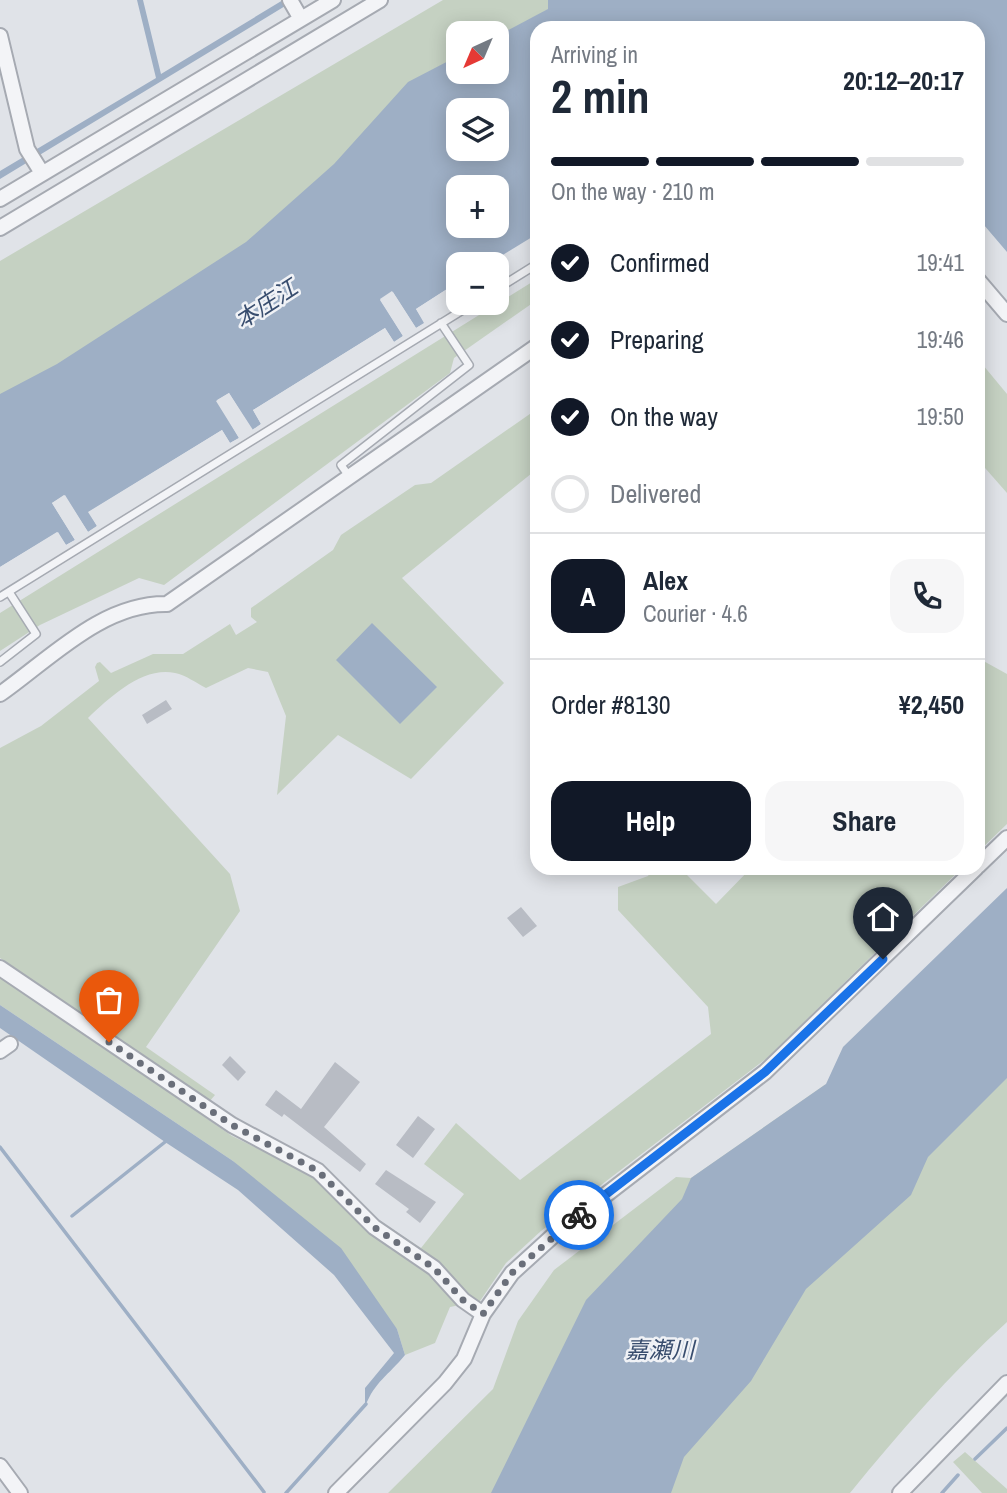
<!DOCTYPE html>
<meta charset="utf-8">
<style>
body{margin:0;font-family:"Archivo Narrow","Noto Sans JP",sans-serif;background:#f6f6f7;color:#1f2937;height:100vh;display:flex;flex-direction:column;font-size:26px;white-space:nowrap}
*{box-sizing:border-box;margin:0}
p{font-size:23px;color:#747a83}
.icon{flex:none;width:38px;height:38px;fill:none;stroke:currentColor;stroke-width:2;stroke-linecap:round;stroke-linejoin:round}
.map{position:relative;flex:1;overflow:hidden}
.sheet{position:absolute;left:530px;top:21px;width:455px;height:854px;display:flex;flex-direction:column;background:#fff;border-radius:21px;box-shadow:0 4px 18px #0003}
.sheet>*{flex:none}
.needle{width:46px;rotate:224deg}
.controls{position:absolute;left:446px;top:21px;display:grid;gap:14px}
.controls a{display:grid;place-items:center;width:63px;height:63px;border-radius:14px;background:#fff;box-shadow:0 4px 18px #0003;font-size:35px}
.pin{position:absolute;display:grid;place-items:center;width:60px;height:60px;color:#fff;margin:-72px -30px;border-radius:50% 50% 50% 0;rotate:-45deg;box-shadow:0 0 7px #0007}
.pin .icon{rotate:45deg}
.courier{position:absolute;display:grid;place-items:center;width:70px;height:70px;margin:-35px;border:5px solid #1a73e8;border-radius:50%;background:#fff;color:#222;box-shadow:0 2px 9px #0007}
.summary em{font-style:normal;font-weight:700}
.summary div{display:flex;flex-direction:column-reverse}
.summary{display:flex;align-items:center;justify-content:space-between;height:119px;padding:0 21px}
h1{font-size:46px;font-weight:700;line-height:52px}
.bar{display:grid;grid-template-columns:repeat(4,1fr);gap:10px 7px;align-content:center;height:84px;padding:0 21px}
.bar i{height:9px;border-radius:5px;background:#e0e1e3}
.bar .current{background:#111827}
.bar p{grid-column:span 4}
.line{display:flex;align-items:center;gap:18px;padding:0 21px;border-top:2px solid #e0e1e3}
.line div{flex:1}
.round{display:grid;place-items:center;flex:none;width:74px;height:74px;border-radius:21px;background:#f6f6f7}
ol{padding:0 21px;list-style:none}
li{display:flex;align-items:center;gap:21px;height:77px}
li p{margin-inline-start:auto}
li .icon{padding:7px;border-radius:50%;background:#111827;color:#fff;stroke-width:4}
li:last-child{color:#747a83}
li i{width:38px;height:38px;border:4px solid #e0e1e3;border-radius:50%}
.button{display:flex;gap:14px;margin-top:auto;padding:14px 21px}
.button a{flex:1;height:80px;border-radius:21px;background:#111827;color:#fff;font-size:28px;font-weight:700;line-height:80px;text-align:center}
.button a+a{background:#f6f6f7;color:#1f2937}
.map>svg:first-child{display:block}
.green{fill:#c5d1c2;fill-rule:evenodd}
.water{fill:#9eafc5;fill-rule:evenodd}
.pier{fill:#e0e3e8}
.lines{fill:none;stroke-linecap:round;stroke-linejoin:round}
.stream{stroke:#9eafc5;stroke-width:3.5}
.building{fill:#b8bcc4}
.lane-casing{stroke:#a6aab2;stroke-width:10}
.street-casing{stroke:#a6aab2;stroke-width:18}
.lane{stroke:#f3f4f7;stroke-width:7}
.street{stroke:#f3f4f7;stroke-width:14}
.done{stroke:#6a6f7a;stroke-width:7;stroke-dasharray:0 12.6}
.route{stroke:#1a73e8;stroke-width:9}
.labels{text-anchor:middle;stroke-width:5;stroke-linejoin:round;paint-order:stroke}
.water-label{font-size:23px;font-style:italic;fill:#384d6e;stroke:#f0f2f6}
</style>
<div class="map">
<svg width="1007" height="1493" viewBox="0 0 1007 1493">
<rect width="100%" height="100%" fill="#e0e3e8"/>
<!-- green -->
<path class="green" d="M443,0H680L537,28V54L0,426V261ZM458,33H497V72H458Z
M537,279V300L454,358L450,373L164,585L139,578L40,625L0,651V613Z
M978,359L1007,394V493L978,460Z
M537,409V469L402,578L504,683L411,779L338,735L277,795L286,716L268,672L248,668L206,688C196,683 186,675 175,673C143,666 110,697 88,718L230,874L240,911L146,1047L215,1095L209,1102L0,958V748L41,726L99,681L95,667L97,663L100,662L111,673L153,654H183L230,624L236,635L257,622L251,617V608L333,550L341,535L415,485L431,483Z
M978,658L1007,674V824L978,852Z
M653,868H680L716,904L751,868H962L767,1058L541,1231L506,1263L480,1301L450,1307L435,1343L405,1355L397,1329L233,1161L0,1005V975L232,1136L314,1176L327,1172L374,1217L421,1248L464,1194L424,1164L456,1123L520,1180L711,1034L708,1007L618,910V887L648,876Z
M1007,1049V1322C949,1375 899,1433 850,1493H635L656,1426Z
M826,1084L527,1493H388L493,1389L518,1321L554,1270L676,1177L691,1178Z
M965,1452L1007,1489V1493H982L953,1462Z"/>
<!-- water -->
<path class="water" d="M137,0H143L161,74L283,0H295L0,179V171L156,78Z
M548,0H1007V252L978,218V28H537V234L488,264H458V282L416,309L425,323L416,328L393,292L380,300L403,336L394,342L385,328L253,410L261,424L252,430L229,393L217,400L239,438L230,443L222,430L89,512L97,526L88,532L64,495L52,503L75,540L66,545L57,532L0,567V394L57,364L246,242L334,164L408,82L458,56V72H497V36L548,9ZM458,110H497V149H458ZM458,187H497V226H458Z
M372,623L437,687L400,724L336,660Z
M1007,888V1078L928,1157L911,1195L806,1289L751,1381L684,1457L671,1493H491L586,1300L682,1199L691,1178L826,1084L843,1047Z
M0,1005L233,1161L341,1248L397,1329L405,1355C388,1376 375,1381 365,1407V1388L394,1353L334,1275L238,1190L165,1142L0,1028Z"/>
<!-- pier -->
<path class="pier" d="M458,282V287L421,310L428,324L417,332L413,331L391,296L385,300L406,335L405,339L393,345L384,333L257,412L265,425L254,433L249,432L228,398L221,402L243,436L242,440L230,447L221,434L93,513L100,527L90,535L85,534L64,500L57,504L79,538L78,542L66,549L57,536L0,571V567L58,532L66,545L75,540L52,503L65,495L88,532L97,526L88,512L222,430L230,443L239,438L216,401L229,393L253,430L261,424L253,410L385,328L394,342L403,336L380,299L392,291L416,328L424,323L416,309Z"/>
<g class="lines">
<!-- stream -->
<path class="stream" d="M0,1147L264,1492
M72,1216L165,1142
M975,1459L1007,1428
M286,1493L366,1404
M942,1493L958,1475"/>
</g>
<!-- building -->
<path class="building" d="M166,700L172,709L147,724L142,715Z
M521,907L537,926L523,937L507,918Z
M230,1056L246,1072L238,1081L222,1065Z
M335,1062L360,1082L324,1127L366,1164L360,1172L284,1114L282,1117L265,1105L276,1090L301,1109Z
M418,1116L435,1129L413,1158L396,1145Z
M386,1170L436,1202L420,1223L406,1212L409,1209L375,1184Z"/>
<g class="lines">
<!-- lane casing -->
<g class="lane-casing">
<path id="lane" d="M497,289L537,264
M346,472L341,465L469,365L441,323
M0,597L474,303
M0,662L36,634L9,592"/>
</g>
<!-- street casing -->
<g class="street-casing">
<path id="street" d="M290,0L301,19
M0,36L27,149L42,173
M0,199L333,0
M0,228L380,0
M978,280L1007,314
M0,694C50,659 102,603 167,604L537,346
M978,866L1007,838
M0,968L232,1125L318,1171L374,1227L434,1268L463,1300L483,1314
M0,1051L10,1044
M0,1466L20,1493
M336,1493L445,1383L464,1359L483,1314L512,1273L555,1234L765,1072L976,868
M900,1493L1007,1383"/>
</g>
<!-- lane -->
<use href="#lane" class="lane"/>
<!-- street -->
<use href="#street" class="street"/>
</g>
<g class="lines">
<!-- done -->
<path class="done" d="M109,1042L232,1125L318,1171L374,1227L434,1268L463,1300L483,1314L512,1273L579,1215"/>
<!-- route -->
<path class="route" d="M579,1215L765,1072L883,959"/>
</g>
<g class="labels">
<!-- water labels -->
<g class="water-label">
<text transform="translate(266 304) rotate(-33)" y="8">本庄江</text>
<text x="660" y="1358">嘉瀬川</text>
</g>
</g>
</svg>
<div class="controls">
<a><svg class="needle" viewBox="-14 -14 28 28"><path d="M0-13l5 13h-10z" fill="#e53935"/><path d="M0 13l5-13h-10z" fill="#747a83"/></svg></a>
<a><svg class="icon" aria-label="layers" viewBox="0 0 24 24"><path d="M12 4l9 5-9 5-9-5zM3 14l9 5 9-5"/></svg></a>
<a>+</a>
<a>−</a>
</div>
<div class="pin" style="left:109px;top:1042px;background:#ea580c"><svg class="icon" aria-label="bag" viewBox="0 0 24 24"><path d="M5 8h14l-1 12H6zM9 8a3 3 0 0 1 6 0"/></svg></div>
<div class="pin" style="left:883px;top:959px;background:#1f2937"><svg class="icon" aria-label="home" viewBox="0 0 24 24"><path d="M3 11l9-7 9 7M6 9v11h12V9"/></svg></div>
<div class="courier" style="left:579px;top:1215px"><svg class="icon" aria-label="bike" viewBox="0 0 24 24"><circle cx="6" cy="16" r="4"/><circle cx="18" cy="16" r="4"/><path d="M6 16l4-8h5l3 8M10 8l3 8H6M13 5h3"/></svg></div>
<section class="sheet">
<div class="summary"><div><h1>2 min</h1><p>Arriving in</p></div><em>20:12–20:17</em></div>
<div class="bar"><i class="current"></i><i class="current"></i><i class="current"></i><i></i><p>On the way · 210 m</p></div>
<ol>
<li><svg class="icon" aria-label="check" viewBox="0 0 24 24"><path d="M5 12l5 5 9-10"/></svg>Confirmed<p>19:41</p></li>
<li><svg class="icon" aria-label="check" viewBox="0 0 24 24"><path d="M5 12l5 5 9-10"/></svg>Preparing<p>19:46</p></li>
<li><svg class="icon" aria-label="check" viewBox="0 0 24 24"><path d="M5 12l5 5 9-10"/></svg>On the way<p>19:50</p></li>
<li><i></i>Delivered</li>
</ol>
<div class="line" style="height:126px"><b class="round" style="background:#111827;color:#fff">A</b><div><b>Alex</b><p>Courier · 4.6</p></div><a class="round"><svg class="icon" aria-label="phone" viewBox="0 0 24 24"><path d="M5 4h4l2 5-3 2q2 4 5 5l2-3 5 2v4C11 20 4 13 5 4z"/></svg></a></div>
<div class="line" style="height:91px"><div>Order #8130</div><b>¥2,450</b></div>
<div class="button"><a>Help</a><a>Share</a></div>
</section>
</div>
